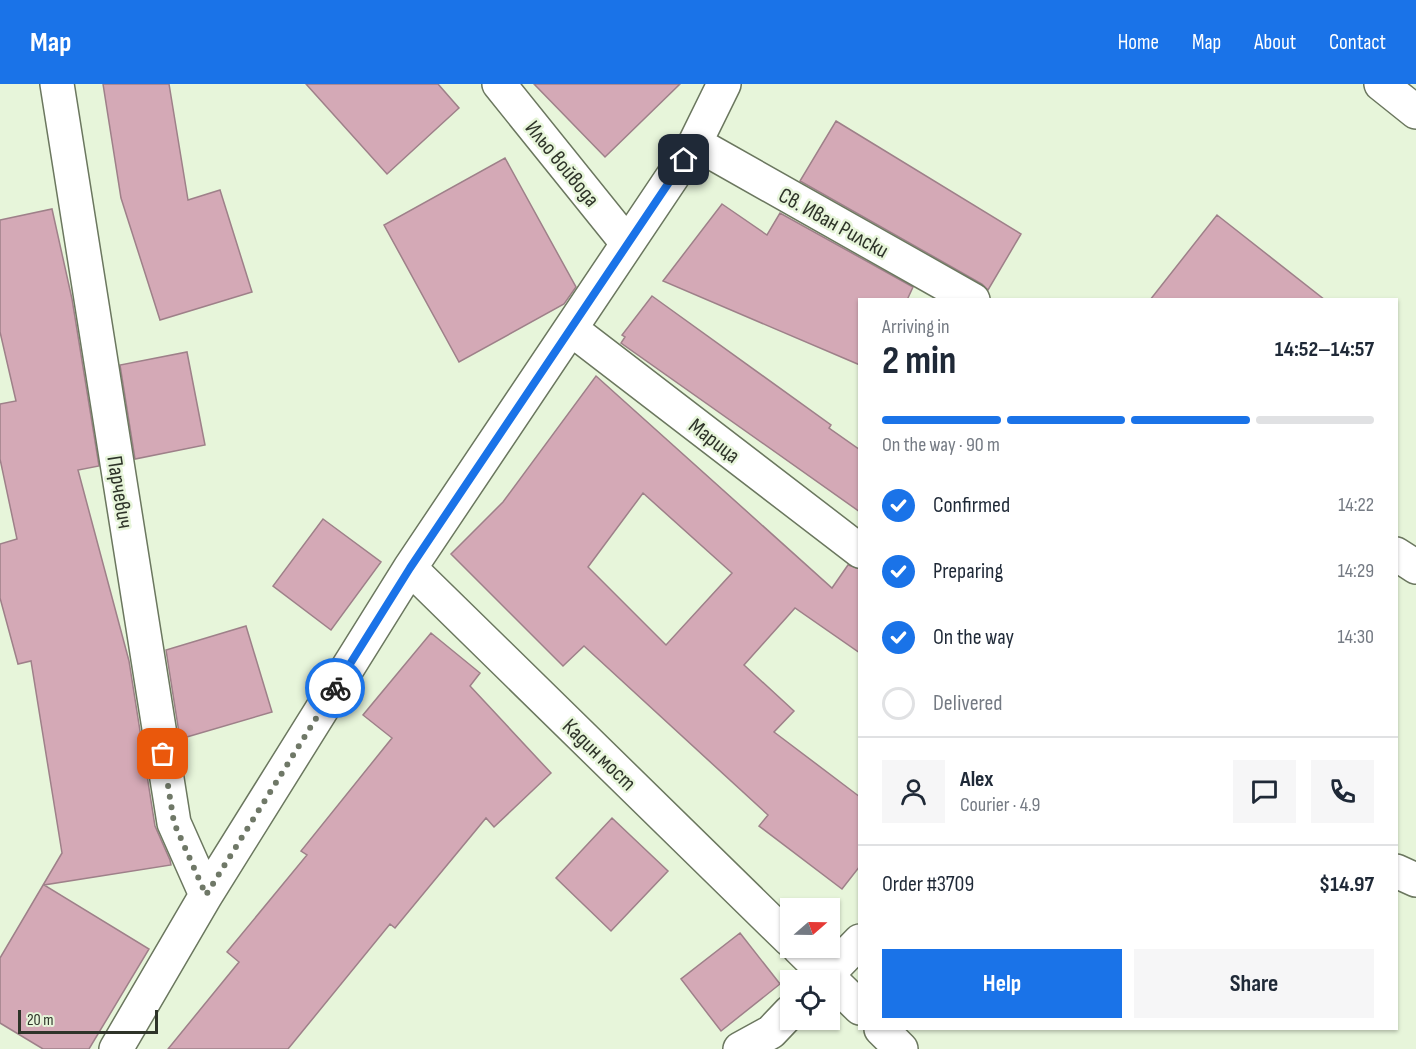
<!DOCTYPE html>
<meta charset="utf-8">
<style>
body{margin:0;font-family:"Sofia Sans Condensed",sans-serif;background:#f6f6f7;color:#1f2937;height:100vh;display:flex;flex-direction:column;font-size:22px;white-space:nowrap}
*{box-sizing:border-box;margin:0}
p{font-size:20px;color:#747a83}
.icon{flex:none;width:33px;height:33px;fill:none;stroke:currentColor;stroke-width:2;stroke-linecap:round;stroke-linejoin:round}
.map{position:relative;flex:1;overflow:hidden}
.panel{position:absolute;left:858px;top:214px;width:540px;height:732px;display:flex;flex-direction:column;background:#fff;border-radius:0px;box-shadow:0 2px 4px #0004}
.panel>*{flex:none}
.needle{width:39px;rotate:70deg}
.buttons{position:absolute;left:780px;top:814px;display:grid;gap:12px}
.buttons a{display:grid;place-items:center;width:60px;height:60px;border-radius:0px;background:#fff;box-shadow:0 2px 4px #0004;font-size:30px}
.scale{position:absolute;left:18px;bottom:15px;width:140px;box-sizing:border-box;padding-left:6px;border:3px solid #2e3429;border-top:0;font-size:16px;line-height:21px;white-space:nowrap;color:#2e3429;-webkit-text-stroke:4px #e7f5da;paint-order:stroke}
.pin{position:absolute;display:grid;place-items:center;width:51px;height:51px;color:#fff;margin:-26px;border-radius:12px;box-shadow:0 3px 9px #0006}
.courier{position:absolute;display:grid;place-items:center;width:60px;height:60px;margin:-30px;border:4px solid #1a73e8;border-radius:50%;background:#fff;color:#222;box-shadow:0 2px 8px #0007}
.head em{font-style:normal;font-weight:700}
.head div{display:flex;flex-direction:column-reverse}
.head{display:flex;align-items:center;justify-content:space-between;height:102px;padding:0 24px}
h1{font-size:39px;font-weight:700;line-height:45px}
.bar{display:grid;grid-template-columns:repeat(4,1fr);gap:9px 6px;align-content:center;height:72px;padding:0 24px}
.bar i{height:8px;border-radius:4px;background:#e0e1e3}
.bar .current{background:#1a73e8}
.bar p{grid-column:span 4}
.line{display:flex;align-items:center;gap:15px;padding:0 24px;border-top:2px solid #e0e1e3}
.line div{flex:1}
.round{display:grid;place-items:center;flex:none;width:63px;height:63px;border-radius:0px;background:#f6f6f7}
ol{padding:0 24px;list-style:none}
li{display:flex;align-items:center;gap:18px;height:66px}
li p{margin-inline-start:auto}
li .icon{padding:6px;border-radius:50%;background:#1a73e8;color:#fff;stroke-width:4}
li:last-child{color:#747a83}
li i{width:33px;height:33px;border:3px solid #e0e1e3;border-radius:50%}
.cta{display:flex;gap:12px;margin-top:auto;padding:12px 24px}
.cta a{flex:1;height:69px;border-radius:0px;background:#1a73e8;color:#fff;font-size:24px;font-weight:700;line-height:69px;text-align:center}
.cta a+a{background:#f6f6f7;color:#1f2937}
header{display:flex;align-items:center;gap:36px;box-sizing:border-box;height:84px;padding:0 30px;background:#1a73e8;color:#fff}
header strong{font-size:28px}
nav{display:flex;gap:33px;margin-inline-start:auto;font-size:21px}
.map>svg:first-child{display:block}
.building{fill:#d4a9b6;stroke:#9e8089;stroke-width:1.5;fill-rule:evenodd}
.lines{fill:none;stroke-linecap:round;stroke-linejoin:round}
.minor-casing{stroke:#6b775f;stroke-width:36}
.secondary-casing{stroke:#6b775f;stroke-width:36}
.minor{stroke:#fff;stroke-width:33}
.secondary{stroke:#fff;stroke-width:33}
.done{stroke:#6f7867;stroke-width:6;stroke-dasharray:0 10.8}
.route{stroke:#1a73e8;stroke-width:8}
.labels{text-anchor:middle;stroke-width:5;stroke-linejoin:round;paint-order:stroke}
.street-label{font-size:22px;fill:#2e3429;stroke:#e7f5da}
</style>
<header>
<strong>Map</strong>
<nav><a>Home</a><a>Map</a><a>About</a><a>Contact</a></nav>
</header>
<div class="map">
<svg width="1416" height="965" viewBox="0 0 1416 965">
<rect width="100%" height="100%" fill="#e7f5da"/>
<!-- building -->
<path class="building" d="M103,0H169L188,116L220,106L252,208L160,236L121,114Z
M306,0H438L459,24L387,90Z
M534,0H680L605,73Z
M836,37L1021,150L988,206L982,200L800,97Z
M505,74L576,203L564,220L459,278L384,141Z
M722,120L767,151L780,129L913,203L907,216H860V281L663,197Z
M52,125L72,215L99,382L78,386L129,577L155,742L170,776L171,781L44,801L149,865L89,965H43L0,939V874L62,769L31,577L18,580L0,514V460L17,455L0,375V320L16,317L0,248V136Z
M1217,131L1325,216H1150Z
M652,212L831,341L829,344L860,366V428L621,259L625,253L622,251Z
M187,268L205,361L135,375L120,281Z
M596,292L832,504L848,481L860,485V569L795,524L744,581L794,627L774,648L860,713V782L842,805L759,742L768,731L584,562L563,582L451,470L503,418ZM643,409L732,489L666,561L588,483Z
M323,435L381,478L331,546L273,502Z
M246,542L272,628L180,655L166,566Z
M431,549L480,589L470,602L551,689L494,743L486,734L395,844L390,840L288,965H168L239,878L227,868L307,771L301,767L392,654L363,631Z
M612,734L668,787L611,847L556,794Z
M740,849L780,900L721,947L681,895Z"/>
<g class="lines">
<!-- minor casing -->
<g class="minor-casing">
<path id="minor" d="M57,0L174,739L206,811
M499,0L627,159
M695,59L973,216
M571,245L860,467
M1396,470L1416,483
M410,484L790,856
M1396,787L1416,796
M799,864L860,924
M821,897L860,857
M881,945L901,965
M116,965L206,811L410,484L695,59L724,0
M740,965L771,948L790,928"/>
</g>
<!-- secondary casing -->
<g class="secondary-casing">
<path id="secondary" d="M1381,0L1416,28"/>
</g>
<!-- minor -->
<use href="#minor" class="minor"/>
<!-- secondary -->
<use href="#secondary" class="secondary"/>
</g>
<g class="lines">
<!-- done -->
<path class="done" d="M163,670L174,739L206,811L335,604"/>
<!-- route -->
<path class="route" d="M335,604L410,484L684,76"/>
</g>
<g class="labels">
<!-- street labels -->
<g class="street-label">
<text transform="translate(563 79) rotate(51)" y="8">Ильо войвода</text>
<text transform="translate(834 138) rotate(29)" y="8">Св. Иван Рилски</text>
<text transform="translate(715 356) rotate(38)" y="8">Марица</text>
<text transform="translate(121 408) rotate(81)" y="8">Парчевич</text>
<text transform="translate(600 670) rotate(44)" y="8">Кадин мост</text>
</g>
</g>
</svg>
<div class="buttons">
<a><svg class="needle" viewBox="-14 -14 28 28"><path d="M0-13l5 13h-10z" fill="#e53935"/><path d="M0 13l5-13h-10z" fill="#747a83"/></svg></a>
<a><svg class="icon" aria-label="locate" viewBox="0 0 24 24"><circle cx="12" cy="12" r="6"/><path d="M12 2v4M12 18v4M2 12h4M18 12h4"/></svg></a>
</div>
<div class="scale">20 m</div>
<div class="pin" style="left:163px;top:670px;background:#ea580c"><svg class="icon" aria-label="bag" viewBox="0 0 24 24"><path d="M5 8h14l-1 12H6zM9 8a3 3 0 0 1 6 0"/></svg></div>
<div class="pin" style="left:684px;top:76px;background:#1f2937"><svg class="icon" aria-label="home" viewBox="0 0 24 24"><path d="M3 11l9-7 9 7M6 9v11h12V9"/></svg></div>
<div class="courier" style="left:335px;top:604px"><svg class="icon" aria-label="bike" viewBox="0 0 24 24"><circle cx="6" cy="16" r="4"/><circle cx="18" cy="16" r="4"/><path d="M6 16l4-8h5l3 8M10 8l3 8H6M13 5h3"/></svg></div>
<section class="panel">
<div class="head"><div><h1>2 min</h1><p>Arriving in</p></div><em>14:52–14:57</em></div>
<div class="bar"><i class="current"></i><i class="current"></i><i class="current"></i><i></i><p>On the way · 90 m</p></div>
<ol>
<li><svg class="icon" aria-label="check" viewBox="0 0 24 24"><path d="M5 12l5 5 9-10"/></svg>Confirmed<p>14:22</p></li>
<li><svg class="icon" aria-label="check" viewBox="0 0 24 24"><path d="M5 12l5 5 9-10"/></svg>Preparing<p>14:29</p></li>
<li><svg class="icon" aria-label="check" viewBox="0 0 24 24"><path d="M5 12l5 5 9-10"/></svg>On the way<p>14:30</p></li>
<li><i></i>Delivered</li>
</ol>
<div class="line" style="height:108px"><a class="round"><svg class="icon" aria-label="person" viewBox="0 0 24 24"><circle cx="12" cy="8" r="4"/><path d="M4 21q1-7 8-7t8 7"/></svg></a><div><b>Alex</b><p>Courier · 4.9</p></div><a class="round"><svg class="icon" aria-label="chat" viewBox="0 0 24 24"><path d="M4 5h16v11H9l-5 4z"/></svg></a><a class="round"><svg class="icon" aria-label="phone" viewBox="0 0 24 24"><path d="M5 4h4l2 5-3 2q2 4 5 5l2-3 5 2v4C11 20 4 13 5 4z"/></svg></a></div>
<div class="line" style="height:78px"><div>Order #3709</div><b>$14.97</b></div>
<div class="cta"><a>Help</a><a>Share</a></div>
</section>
</div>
